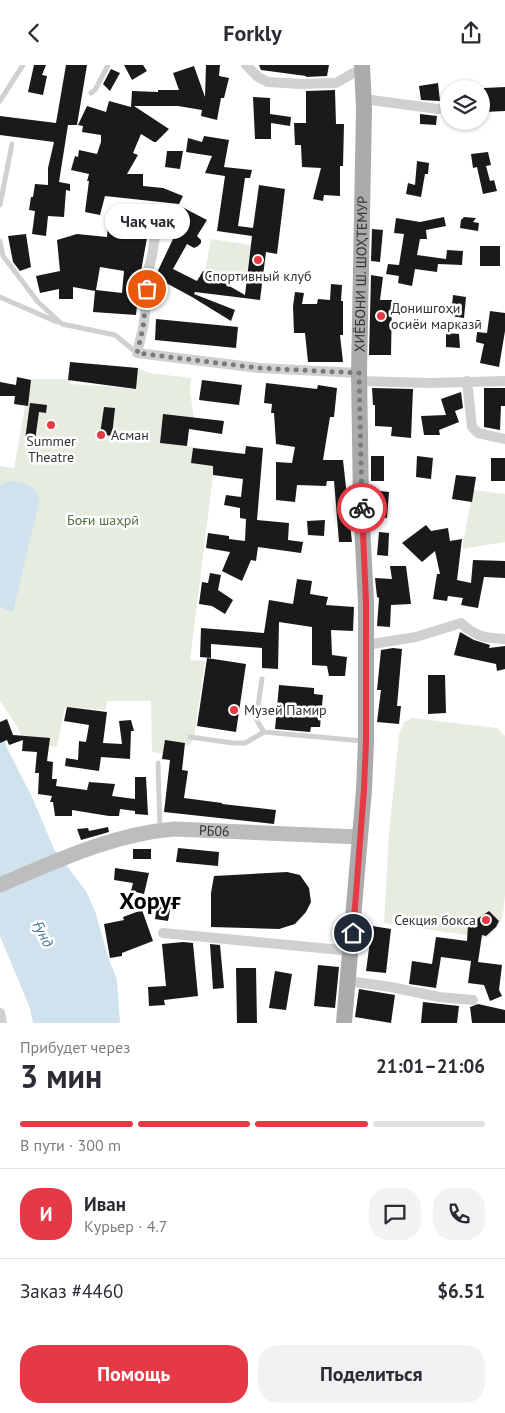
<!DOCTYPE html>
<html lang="ru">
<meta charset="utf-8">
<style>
body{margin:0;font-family:"PT Sans",sans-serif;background:#f2f2f3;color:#2b2b33;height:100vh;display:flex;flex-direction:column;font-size:19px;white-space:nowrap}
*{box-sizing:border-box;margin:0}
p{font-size:16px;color:#7c7c81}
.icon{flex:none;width:28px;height:28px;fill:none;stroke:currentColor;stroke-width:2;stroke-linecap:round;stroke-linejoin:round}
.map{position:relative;height:958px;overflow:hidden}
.side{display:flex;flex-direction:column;background:#fff;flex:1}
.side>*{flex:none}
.fabs{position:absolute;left:440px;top:15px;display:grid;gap:10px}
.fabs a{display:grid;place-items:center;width:50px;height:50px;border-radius:50%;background:#fff;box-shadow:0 1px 4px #0004;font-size:25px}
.pin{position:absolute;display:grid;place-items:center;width:42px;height:42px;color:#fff;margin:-21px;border:2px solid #fff;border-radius:50%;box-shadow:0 1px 5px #0007}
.courier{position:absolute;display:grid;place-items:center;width:50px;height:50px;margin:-25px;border:4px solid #e63946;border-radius:50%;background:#fff;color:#222;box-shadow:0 1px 6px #0007}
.bubble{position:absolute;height:35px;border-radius:18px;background:#fff;box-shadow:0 1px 4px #0004;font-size:16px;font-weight:800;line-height:35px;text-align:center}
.head em{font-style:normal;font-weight:800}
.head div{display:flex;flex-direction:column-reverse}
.head{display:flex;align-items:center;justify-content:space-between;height:85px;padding:0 20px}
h1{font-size:32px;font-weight:800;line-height:38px}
.bar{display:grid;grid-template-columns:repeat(4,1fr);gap:8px 5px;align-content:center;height:60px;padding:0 20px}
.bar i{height:6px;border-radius:4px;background:#e1e1e2}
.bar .current{background:#e63946}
.bar p{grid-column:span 4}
.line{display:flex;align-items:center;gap:12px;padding:0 20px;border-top:1px solid #e1e1e2}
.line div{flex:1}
.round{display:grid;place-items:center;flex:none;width:52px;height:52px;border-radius:20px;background:#f2f2f3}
.primary-button{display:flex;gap:10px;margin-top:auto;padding:10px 20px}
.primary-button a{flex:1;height:58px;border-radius:20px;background:#e63946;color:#fff;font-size:20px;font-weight:800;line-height:58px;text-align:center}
.primary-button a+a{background:#f2f2f3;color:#2b2b33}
header{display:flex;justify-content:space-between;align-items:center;height:65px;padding:0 20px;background:#fff;font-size:22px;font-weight:800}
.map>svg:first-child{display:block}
.green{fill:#e6ecdf}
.water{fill:#cfe2ee}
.building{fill:#1a1a1a;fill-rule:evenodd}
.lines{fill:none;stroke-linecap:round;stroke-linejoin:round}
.service{stroke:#d0d0d0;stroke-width:5}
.minor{stroke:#d0d0d0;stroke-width:10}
.secondary{stroke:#bdbdbd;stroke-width:15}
.primary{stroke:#ababab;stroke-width:16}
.done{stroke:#7a7a7a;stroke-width:5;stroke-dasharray:0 9}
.route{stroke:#e63946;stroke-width:6}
.poi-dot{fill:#e63946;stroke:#fff;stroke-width:2}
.labels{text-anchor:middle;stroke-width:5;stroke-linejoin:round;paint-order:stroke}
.street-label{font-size:14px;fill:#333;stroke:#fff}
.poi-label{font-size:14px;fill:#333;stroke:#fff;text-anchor:start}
.park-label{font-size:14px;fill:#56703f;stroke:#fff}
.water-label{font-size:15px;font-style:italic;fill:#3f7597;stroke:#fff}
.town-label{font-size:24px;font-weight:bold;fill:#000;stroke:#fff}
</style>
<header><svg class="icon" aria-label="back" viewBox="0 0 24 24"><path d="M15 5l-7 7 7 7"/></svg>Forkly<svg class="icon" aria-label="share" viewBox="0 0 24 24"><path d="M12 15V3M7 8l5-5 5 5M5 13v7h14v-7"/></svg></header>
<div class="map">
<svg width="505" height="958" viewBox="0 0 505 958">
<rect width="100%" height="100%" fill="#fff"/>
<!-- green -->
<path class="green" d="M211,174L251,180L247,209L205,207Z
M138,303L149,308L191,313L190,328L194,353H190L187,381L216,386L190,595L205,596L194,673L189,681L168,678L166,689L152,687L151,636H107L106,645L65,642L57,682L25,677L16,660L0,636V401L14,403L30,314H71L70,319L104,321L135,324Z
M473,425L505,429V477L462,484Z
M412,653L497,663L505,671V829C503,851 504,858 487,873L384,858L389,769L399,670L404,657Z"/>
<!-- water -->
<path class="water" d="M9,416C22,416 35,420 40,433L13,547L0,542V420Z
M0,666L8,685L32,732L54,784L86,826L95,846L109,895L117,915L120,958H33L30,943L0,871Z"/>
<!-- building -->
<path class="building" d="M34,0H46L42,10L47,11L43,30L28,27Z
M66,0H87L77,60H68L59,117L70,119V126L66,125L64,152L48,151L46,171L32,169L35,146L29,145L31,132H33L35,119L48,120V103L54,77L0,70V51L56,58Z
M124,0H143L147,6L132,15Z
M206,0H220L219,11L229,13L224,33H221L217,55L201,51L202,45L178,41H134L169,64L156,77H154L141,69L133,88L138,90L127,109H143V121L163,123L183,131L179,139L105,131L100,150L85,147L89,116H87L89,109L71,105L75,91L78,92L79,85L97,89L101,77V70L82,67L83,61L78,60L87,41L106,47L109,36L131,42L132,26L158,27V25H179L173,8L194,1L205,32Z
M259,0H329L327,11L306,12V11L261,5Z
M111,4L120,8L110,26L103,19Z
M438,18L440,36L421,35L419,21Z
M505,22V46L484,47V23Z
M335,25L336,59H344L343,101H340V131L324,130L323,136L313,134L321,103L302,102L301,80H295L294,58H306V26Z
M253,32L270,33V49L291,52L290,61L271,58V74H255Z
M420,49L437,51L436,60L420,59Z
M204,71L229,75L224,102L252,105L250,113H245L238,161L253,163L259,120L285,124L277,189L266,187L260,235L195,227L194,229L235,245L231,256L192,232L155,212L182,155V142L207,155L197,171L201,175V178L198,181L194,183L187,179L173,204L197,216L203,206L245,230L252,171L217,166L225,111L205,108L212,91L186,87L188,73L202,77Z
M167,86H183L180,104L165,102Z
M488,87L491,100L486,101L490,116L494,115L497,126L483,129L477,102L473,103L471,89Z
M417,96L429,98L428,109H425L421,132L406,129L408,118L415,120Z
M109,148L129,149V155L150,156L140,212L136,250L93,247L95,226L73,222V234H59V224L40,228L36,211L60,206L57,175L77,169L107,172ZM100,202L124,206L122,228L96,225Z
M444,152L446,161L426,165L427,174H420L417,190L446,194L447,185L463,186L462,200L438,199L437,207L415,204L412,221L398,218L399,211L386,209L388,199L399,200L404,169L394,168L396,153L420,157Z
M464,152L476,153L473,157L479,158L478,166L460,163L461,155Z
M372,164L383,165L380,197L371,196Z
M26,169L31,202L20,206L13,197L8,171Z
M480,181H500V201H480Z
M371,210L383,212L380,235H392L391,290H369Z
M331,219L342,220L341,236H343V270H340L343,297H308L305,268H294L293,241L295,227L304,228L302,239H317L318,234L330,235Z
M453,230L466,232L464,253L451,251Z
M490,246L505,248V266L499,302L480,298L484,279L476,277L477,267L487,268Z
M156,254L238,262L236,283L155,275Z
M446,268L459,269L460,283L446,282Z
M70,297L138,303L136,324L68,315Z
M17,312L31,315L28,341L14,339L15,331H0V317L16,320Z
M202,315L242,320L239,340L199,335Z
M266,318L317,324L318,320L337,323L334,352H330L323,395H343L352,477H339L334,416H327L326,421L297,420L295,437L276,435V397L292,398L295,382L276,379L274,348H271L272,339L264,338Z
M372,323L413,324L411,373L391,371L392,362L375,361V340H373Z
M484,323H505V341H501L500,365L484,362Z
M461,327L463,343L455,346L459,357L439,365L440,370H424L421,351L446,350L441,334Z
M30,338L47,340L46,348L39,347L35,376L25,375Z
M104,342L115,343L112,371L100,369Z
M163,349L224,356L222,369L189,364L187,381L160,378Z
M246,381L263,383L257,455L289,458L288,475L303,477L301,488L258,482L256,496L251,495L242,516L222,506L230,487L206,483L208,468L229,471V474L245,476L246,454L240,453V443L224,440L226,430L241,432L243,414L213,410V401L191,398L193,383L245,389Z
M371,391H384V416H371Z
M417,391L433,393L431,414L416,412Z
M491,393H505V416H491Z
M456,410L476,412L472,437L452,434Z
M380,426L389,427L387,453L378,452Z
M325,455L324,471L308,470L307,456Z
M426,460L431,466L448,463L450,476L462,474L457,515L471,518L473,495L505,496V513L484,512L478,543L461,540L463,533L448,531L447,536L433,534L437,509H440L435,486L422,497L402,478Z
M379,467L389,468L388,491L377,490Z
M390,501H406L411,539L391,540L390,562L377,561L379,533L377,532L375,513L392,514Z
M210,508L221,510L218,525L233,535L225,549L212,541L199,539L202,517L208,518Z
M297,514L312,516L310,529L328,532L326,540L354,542L353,566L331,565L332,590L347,592L345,611H329L327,601L312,600V562L279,557L278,604L262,603V583L211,579V593L200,592L201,563L264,568L269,535L293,539Z
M460,567L474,575L490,580L489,583L505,581V604L497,606L496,599L454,590Z
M393,583L402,584L397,641H401L399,659L377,657L381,625H377L381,585Z
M207,593L246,599L236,667L197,661Z
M428,610H445L446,648L428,649Z
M279,620L314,623V629L323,630L320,662H311L310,667L275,664Z
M67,642L107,647L103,678L122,679L119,656L131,655L134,666H131L130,694L101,692L99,706L65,701L66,693L78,695L79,676L86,677L89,660L64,656Z
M7,654L13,670L50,673L47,696L53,697L52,714H57L56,721L87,725L89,717L115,719L112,731L135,734V712H146L148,750L135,749V746L120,744L119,751H109L72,745V751H55L53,737H50L52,731L38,729L39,708H35L37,687L22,686L23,675L9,680L7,675L0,678V657Z
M165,675L185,678L182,705L188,706L184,733L222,738V739L276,745L274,759L164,747L170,695L162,694Z
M108,762L109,767L81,775L77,764L88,763L89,766Z
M178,783L219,787L218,801L176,797Z
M133,784H151V794H133Z
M115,803L149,808L144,829L131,826L133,818L114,815Z
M287,807L300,810L309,823L311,837L306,847L295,859L279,864L211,862V828L214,811Z
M172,835L168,856L155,854L157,840Z
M142,845L153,876L122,888V891L110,893L104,859L124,855L123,852Z
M489,846L499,856L496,862L486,871L482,870L478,897L502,900L499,925L502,931L490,936L484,920L468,918L471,896L441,892L436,923L409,919L412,896L432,899L436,872L467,876L468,860Z
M372,861L391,864L386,908L366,906Z
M183,877L193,878L198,931L164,935L165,940L149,941L148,922L166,921L162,879Z
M210,879L220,880L224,923L213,924Z
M318,900L339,902L335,943L314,941Z
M236,903H256L257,958H237Z
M275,906L292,909L286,945L269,943Z
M359,924L395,930L391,958L355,952Z
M423,937L459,941L457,958H421Z
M478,939L505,945V958H472L470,942Z"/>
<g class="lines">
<!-- service -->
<path class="service" d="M91,28L95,25L108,0
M0,36L23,0
M0,140L12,79
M0,176L3,191L38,237L62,259L115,270L137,288
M0,232L57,257
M262,614L256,654L264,667
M190,672L233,678H245L264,667L363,676
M158,698L160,763"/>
<!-- minor -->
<path class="minor" d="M246,0L258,12L268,17L301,19L336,18L362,3
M364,34L438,44
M158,151L152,191L148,206L146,241L143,263L137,288L259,303L359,308
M360,316L429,318L505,316
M467,316L472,362L478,368L505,374
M366,580L416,572L461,558C476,572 485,573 505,574
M163,868L352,886
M348,916L391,922L439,932L473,935
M0,948L2,958"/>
<!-- secondary -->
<path class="secondary" id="s1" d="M0,820C56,796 113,769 174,764L360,772"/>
<!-- primary -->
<path class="primary" id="s2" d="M344,958L364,725L366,676V538L361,438L359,308L364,44L362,0"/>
</g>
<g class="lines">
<!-- done -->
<path class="done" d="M147,224L143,263L137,288L259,303L359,308L362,443"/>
<!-- route -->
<path class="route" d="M353,868L364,724L366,676V538L362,443"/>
</g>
<!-- markers -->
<g class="poi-dot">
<circle cx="258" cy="195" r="5"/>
<circle cx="381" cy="251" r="5"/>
<circle cx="51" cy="360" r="5"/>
<circle cx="101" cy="370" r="5"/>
<circle cx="234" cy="645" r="5"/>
<circle cx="486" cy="855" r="5"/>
</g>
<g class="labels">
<!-- street labels -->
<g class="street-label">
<text dy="5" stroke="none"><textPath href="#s2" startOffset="750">ХИЁБОНИ Ш. ШОҲТЕМУР</textPath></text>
<text dy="5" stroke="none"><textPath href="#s1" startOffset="224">РБ06</textPath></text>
</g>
<!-- poi labels -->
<g class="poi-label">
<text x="258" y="216" text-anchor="middle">Спортивный клуб</text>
<text x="391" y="248">Донишгоҳи<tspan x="391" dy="16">осиёи марказӣ</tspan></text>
<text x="111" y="375">Асман</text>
<text x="51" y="381" text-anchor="middle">Summer<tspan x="51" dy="16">Theatre</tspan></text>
<text x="244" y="650">Музей Памир</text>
<text x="476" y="860" text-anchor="end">Секция бокса</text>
</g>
<!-- park labels -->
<g class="park-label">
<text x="103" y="460">Боғи шаҳрӣ</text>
</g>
<!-- water labels -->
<g class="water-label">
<text transform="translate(43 869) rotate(63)" y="5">Ғунд</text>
</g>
<!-- town labels -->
<g class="town-label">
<text x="150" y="844">Хоруғ</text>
</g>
</g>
</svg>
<div class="fabs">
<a><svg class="icon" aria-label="layers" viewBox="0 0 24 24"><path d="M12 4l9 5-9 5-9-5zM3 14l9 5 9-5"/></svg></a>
</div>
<div class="pin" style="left:147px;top:224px;background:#ea580c"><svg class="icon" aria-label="bag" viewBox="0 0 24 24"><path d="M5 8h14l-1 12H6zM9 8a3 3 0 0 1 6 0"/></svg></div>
<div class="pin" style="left:353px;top:868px;background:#1f2937"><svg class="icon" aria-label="home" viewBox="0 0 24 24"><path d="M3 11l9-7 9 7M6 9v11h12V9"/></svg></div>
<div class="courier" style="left:362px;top:443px"><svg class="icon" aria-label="bike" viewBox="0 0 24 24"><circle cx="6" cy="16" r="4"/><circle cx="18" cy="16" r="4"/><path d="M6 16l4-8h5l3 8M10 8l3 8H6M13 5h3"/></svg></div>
<div class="bubble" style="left:105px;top:139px;width:85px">Чақ чақ</div>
</div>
<section class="side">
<div class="head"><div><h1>3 мин</h1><p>Прибудет через</p></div><em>21:01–21:06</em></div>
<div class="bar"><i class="current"></i><i class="current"></i><i class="current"></i><i></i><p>В пути · 300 m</p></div>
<div class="line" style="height:90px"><b class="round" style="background:#e63946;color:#fff">И</b><div><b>Иван</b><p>Курьер · 4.7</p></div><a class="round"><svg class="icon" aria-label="chat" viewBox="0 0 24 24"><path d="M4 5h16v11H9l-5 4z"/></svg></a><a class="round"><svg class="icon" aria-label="phone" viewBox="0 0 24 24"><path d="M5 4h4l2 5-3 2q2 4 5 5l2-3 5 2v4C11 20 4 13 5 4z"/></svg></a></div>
<div class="line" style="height:65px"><div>Заказ #4460</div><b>$6.51</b></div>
<div class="primary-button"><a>Помощь</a><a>Поделиться</a></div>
</section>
